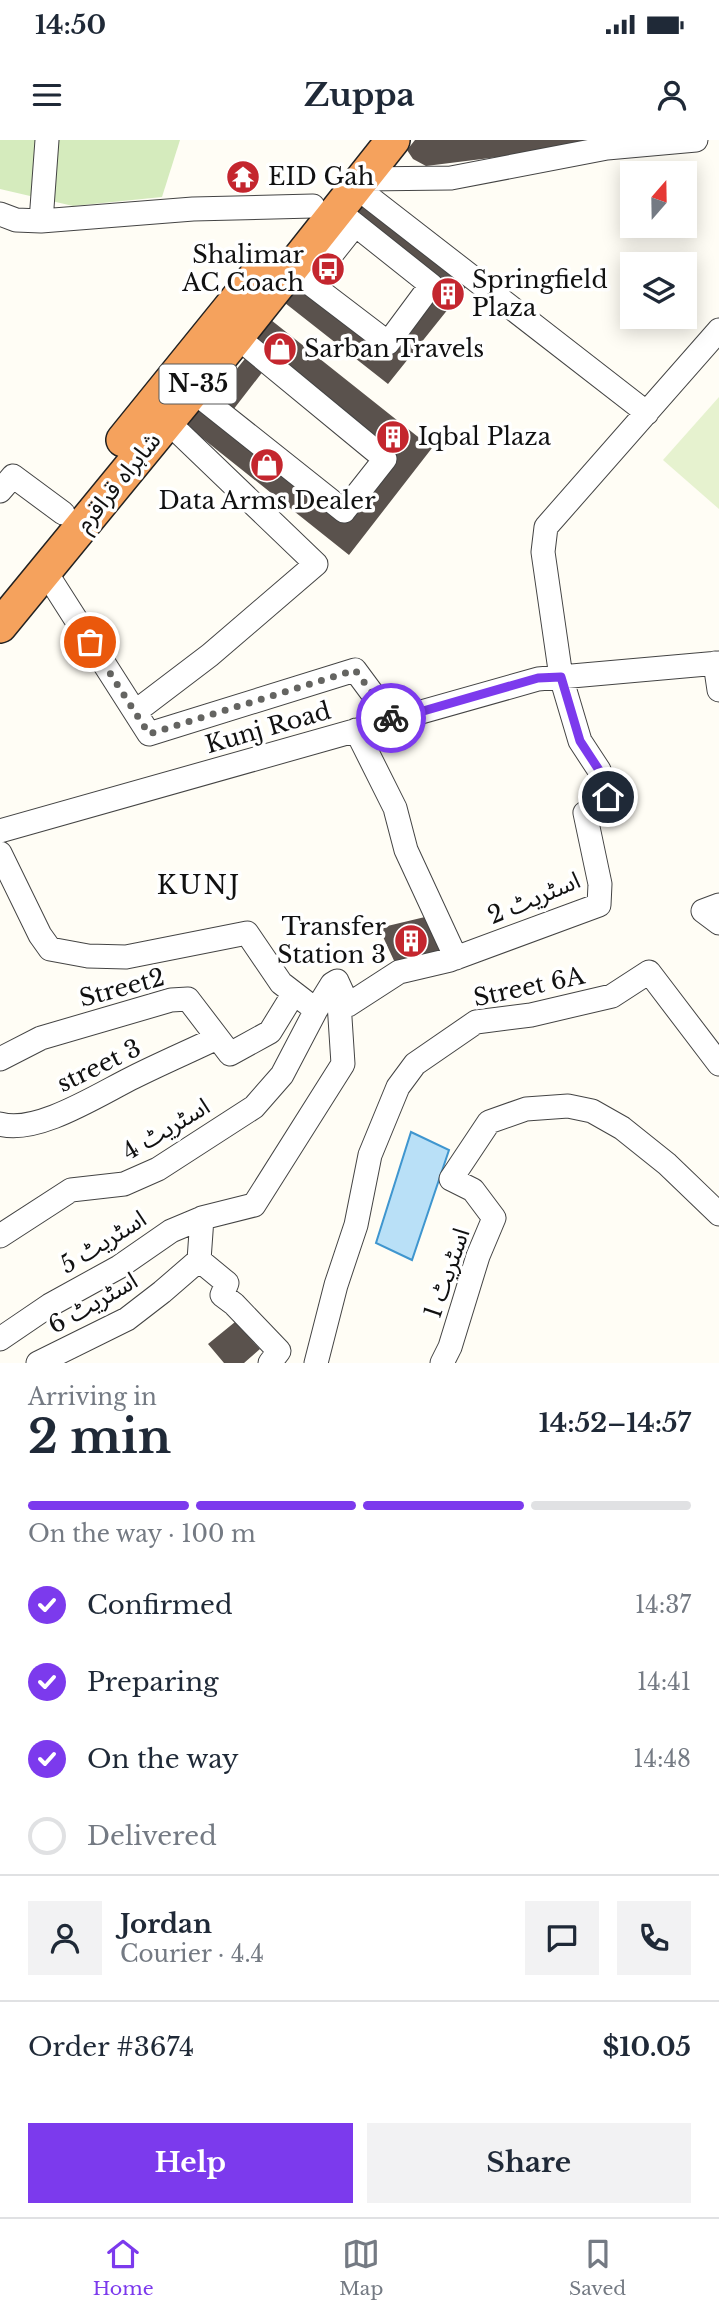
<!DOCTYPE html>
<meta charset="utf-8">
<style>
body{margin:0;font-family:"Libre Baskerville","Noto Sans Arabic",serif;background:#f2f2f3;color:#1f2937;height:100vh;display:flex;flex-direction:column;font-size:26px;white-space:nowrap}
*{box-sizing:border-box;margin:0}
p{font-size:23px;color:#747a83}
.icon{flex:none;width:38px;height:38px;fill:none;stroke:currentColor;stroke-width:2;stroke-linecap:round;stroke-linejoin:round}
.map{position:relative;height:1223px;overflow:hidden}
.panel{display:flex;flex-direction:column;background:#fff;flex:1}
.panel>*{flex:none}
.needle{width:46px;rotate:20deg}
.fabs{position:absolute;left:620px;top:21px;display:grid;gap:14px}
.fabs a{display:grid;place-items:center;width:77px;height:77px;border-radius:0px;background:#fff;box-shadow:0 4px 18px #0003;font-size:35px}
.pin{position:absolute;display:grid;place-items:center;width:60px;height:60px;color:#fff;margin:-30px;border:4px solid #fff;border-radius:50%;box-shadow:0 2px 7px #0007}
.courier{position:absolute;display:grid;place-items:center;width:70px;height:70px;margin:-35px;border:5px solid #7c3aed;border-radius:50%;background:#fff;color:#222;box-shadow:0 2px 9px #0007}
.headline em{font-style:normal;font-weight:800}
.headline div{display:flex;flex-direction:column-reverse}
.headline{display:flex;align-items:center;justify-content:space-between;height:119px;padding:0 28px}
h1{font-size:46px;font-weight:800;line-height:52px}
.bar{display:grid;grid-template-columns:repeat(4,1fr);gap:10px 7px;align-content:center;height:84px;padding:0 28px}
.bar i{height:9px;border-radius:5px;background:#e0e1e3}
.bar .selected{background:#7c3aed}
.bar p{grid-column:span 4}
.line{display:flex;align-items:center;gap:18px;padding:0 28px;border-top:2px solid #e0e1e3}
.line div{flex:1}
.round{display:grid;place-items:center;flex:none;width:74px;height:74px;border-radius:0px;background:#f2f2f3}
ol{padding:0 28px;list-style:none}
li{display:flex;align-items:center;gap:21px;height:77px}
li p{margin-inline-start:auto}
li .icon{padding:7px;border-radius:50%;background:#7c3aed;color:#fff;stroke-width:4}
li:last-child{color:#747a83}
li i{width:38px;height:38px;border:4px solid #e0e1e3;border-radius:50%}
.action{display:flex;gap:14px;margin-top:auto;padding:14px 28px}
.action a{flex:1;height:80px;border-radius:0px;background:#7c3aed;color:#fff;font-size:28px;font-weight:800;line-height:80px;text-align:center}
.action a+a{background:#f2f2f3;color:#1f2937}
.status{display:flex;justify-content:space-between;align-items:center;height:49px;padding:0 35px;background:#fff;direction:ltr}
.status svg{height:19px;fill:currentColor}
header{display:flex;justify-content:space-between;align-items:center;height:91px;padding:0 28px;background:#fff;font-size:32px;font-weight:800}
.menu{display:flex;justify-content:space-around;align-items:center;height:98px;border-top:2px solid #e0e1e3;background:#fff;font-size:19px;color:#747a83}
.menu a{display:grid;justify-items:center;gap:4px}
.menu .selected{color:#7c3aed}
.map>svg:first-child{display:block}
.green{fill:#d5ebbd}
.pitch{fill:#e6f2cf}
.water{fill:#b9e0f7;stroke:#3f96cf;stroke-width:2}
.building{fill:#5a524d}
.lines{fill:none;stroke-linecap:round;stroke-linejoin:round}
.minor-casing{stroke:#444;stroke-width:25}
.highway-casing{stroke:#222;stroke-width:36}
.minor{stroke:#fff;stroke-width:23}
.highway{stroke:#f5a25d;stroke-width:33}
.done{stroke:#646461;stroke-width:7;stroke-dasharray:0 12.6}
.route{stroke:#7c3aed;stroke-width:9}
.labels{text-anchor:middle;stroke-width:7;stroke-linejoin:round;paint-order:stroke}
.shield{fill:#fff;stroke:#585858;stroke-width:2}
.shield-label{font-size:23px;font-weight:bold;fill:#111}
.poi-label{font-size:24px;fill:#111;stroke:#fff;text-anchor:start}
.street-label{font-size:24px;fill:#111;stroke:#fff}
.neighbourhood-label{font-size:26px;letter-spacing:2px;fill:#111;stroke:#fff}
</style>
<div class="status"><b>14:50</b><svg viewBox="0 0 49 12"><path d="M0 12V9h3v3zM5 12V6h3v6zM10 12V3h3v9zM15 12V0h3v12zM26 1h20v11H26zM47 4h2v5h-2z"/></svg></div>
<header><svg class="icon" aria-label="menu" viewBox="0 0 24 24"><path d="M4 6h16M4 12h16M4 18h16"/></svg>Zuppa<svg class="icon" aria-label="person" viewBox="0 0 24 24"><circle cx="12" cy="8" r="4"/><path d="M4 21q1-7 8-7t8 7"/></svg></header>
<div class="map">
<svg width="719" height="1223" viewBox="0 0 719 1223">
<rect width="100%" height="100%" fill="#fffdf5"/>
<!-- green -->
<path class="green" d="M0,0H180L162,57L73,66L0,49Z"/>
<!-- pitch -->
<path class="pitch" d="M719,257V369L663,320Z"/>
<!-- water -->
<path class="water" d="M411,992L449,1010L412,1120L376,1103Z"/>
<!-- building -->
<path class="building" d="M415,0H610L604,4L426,26L413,19L407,10Z
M370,56L473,138L388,244L285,163L299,145L388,216L445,143L357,72Z
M271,180L432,308L349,415L187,286L203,265L347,382L394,318L255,202Z
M248,215L264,230L233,270L215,256Z
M425,777L442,813L396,825L379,788Z
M235,1182L260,1209L244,1223H224L208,1204Z"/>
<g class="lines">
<!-- minor casing -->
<g class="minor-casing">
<path id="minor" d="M363,39L451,38L607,8L696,0
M356,47L647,273
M0,74L16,80L41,81L193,69L313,66
M41,81L47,0
M291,129L388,203L431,145L338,71
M309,143L355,85
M193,251L344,371L385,319L237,197
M0,351L13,336L63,373
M45,431L149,594L355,530L392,580
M715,523L719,550
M135,572L210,515L316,424L168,282
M356,590L395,668L406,710L456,818
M0,691L538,539L719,523
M0,713L40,795L50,809L88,816L126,817L247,793L281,843L316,870L332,844L337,841L348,865L399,832L450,820L599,765L600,744L585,673L608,657L599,630L580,601L561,537L543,412L546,387L719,190
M719,765L703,771L719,783
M0,919L41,898L171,860L188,859L230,914L270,892L294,853
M0,984C37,995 101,953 134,937C162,923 190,911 217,898
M202,1078L254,1065L343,924L338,847
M0,1096L71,1050L124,1044L158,1029L254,967L282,935L316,870
M0,1199L50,1165L119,1127L171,1091L202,1078L199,1120
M38,1223L127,1179L162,1152L199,1120L227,1143L222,1155L234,1164L279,1211L270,1223
M316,1223L336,1145L356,1085L370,1015L398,947L415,924L476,882L531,875L612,856L649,832L719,924
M442,1223L450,1207L478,1116L494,1078L473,1050L451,1039L489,982L526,969L568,966L592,971L622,988L667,1024L719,1074"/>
</g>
<!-- highway casing -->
<g class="highway-casing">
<path id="highway" d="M123,300L263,127
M0,486L237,197L393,0"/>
</g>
<!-- minor -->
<use href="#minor" class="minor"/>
<!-- highway -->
<use href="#highway" class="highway"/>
</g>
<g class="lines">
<!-- done -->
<path class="done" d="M90,502L149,594L355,530L391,578"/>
<!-- route -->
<path class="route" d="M391,578L392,580L538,538L561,537L580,601L599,630L608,657"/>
</g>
<!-- icons -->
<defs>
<g id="temple-disc" transform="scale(1.75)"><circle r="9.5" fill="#c4262e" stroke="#fff"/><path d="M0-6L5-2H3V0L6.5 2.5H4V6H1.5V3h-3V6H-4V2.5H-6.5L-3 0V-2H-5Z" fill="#fff"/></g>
<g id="bus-disc" transform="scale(1.75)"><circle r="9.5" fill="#c4262e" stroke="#fff"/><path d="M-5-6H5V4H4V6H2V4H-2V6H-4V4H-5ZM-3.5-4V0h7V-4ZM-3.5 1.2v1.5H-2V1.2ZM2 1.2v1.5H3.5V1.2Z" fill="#fff"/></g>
<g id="building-disc" transform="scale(1.75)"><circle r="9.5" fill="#c4262e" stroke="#fff"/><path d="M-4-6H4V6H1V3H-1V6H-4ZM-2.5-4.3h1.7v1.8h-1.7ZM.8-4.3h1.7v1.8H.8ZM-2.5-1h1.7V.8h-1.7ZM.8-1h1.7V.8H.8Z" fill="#fff"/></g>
<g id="shop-disc" transform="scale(1.75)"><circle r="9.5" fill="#c4262e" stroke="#fff"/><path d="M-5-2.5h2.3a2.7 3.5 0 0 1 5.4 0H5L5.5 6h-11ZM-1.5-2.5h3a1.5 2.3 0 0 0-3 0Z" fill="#fff"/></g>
</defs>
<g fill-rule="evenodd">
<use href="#temple-disc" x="243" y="37"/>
<use href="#bus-disc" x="328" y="129"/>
<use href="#building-disc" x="448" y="154"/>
<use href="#shop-disc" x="280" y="209"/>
<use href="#building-disc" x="393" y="297"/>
<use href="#shop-disc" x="267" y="325"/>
<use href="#building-disc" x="411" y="801"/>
</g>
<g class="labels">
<!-- shield labels -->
<rect class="shield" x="159.5" y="224.5" width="77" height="39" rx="5"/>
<g class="shield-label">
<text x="198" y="252">N-35</text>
</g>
<!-- poi labels -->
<g class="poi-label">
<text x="268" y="45">EID Gah</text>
<text x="304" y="123" text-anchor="end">Shalimar<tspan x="304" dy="28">AC Coach</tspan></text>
<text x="472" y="148">Springfield<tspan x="472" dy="28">Plaza</tspan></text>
<text x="304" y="217">Sarban Travels</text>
<text x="418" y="305">Iqbal Plaza</text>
<text x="267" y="369" text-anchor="middle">Data Arms Dealer</text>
<text x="386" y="795" text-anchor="end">Transfer<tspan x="386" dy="28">Station 3</tspan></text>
</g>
<!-- street labels -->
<g class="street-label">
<text transform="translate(118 342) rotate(-51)" y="8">شاہراہ قراقرم</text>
<text transform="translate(268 588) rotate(-16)" y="8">Kunj Road</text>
<text transform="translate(534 758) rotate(-23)" y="8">اسٹریٹ 2</text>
<text transform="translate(529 847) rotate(-12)" y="8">Street 6A</text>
<text transform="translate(122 848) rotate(-15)" y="8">Street2</text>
<text transform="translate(99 926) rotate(-26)" y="8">street 3</text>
<text transform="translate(166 989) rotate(-31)" y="8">اسٹریٹ 4</text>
<text transform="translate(103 1102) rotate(-32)" y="8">اسٹریٹ 5</text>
<text transform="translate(447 1133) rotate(-71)" y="8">اسٹریٹ 1</text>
<text transform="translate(93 1163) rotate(-30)" y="8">اسٹریٹ 6</text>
</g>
<!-- neighbourhood labels -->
<g class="neighbourhood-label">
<text x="199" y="754">KUNJ</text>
</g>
</g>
</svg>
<div class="fabs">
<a><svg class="needle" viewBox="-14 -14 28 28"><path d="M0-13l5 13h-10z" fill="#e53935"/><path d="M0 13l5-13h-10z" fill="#747a83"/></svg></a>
<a><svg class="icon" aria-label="layers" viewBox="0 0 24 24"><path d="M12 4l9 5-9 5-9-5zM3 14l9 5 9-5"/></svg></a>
</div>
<div class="pin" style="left:90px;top:502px;background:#ea580c"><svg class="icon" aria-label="bag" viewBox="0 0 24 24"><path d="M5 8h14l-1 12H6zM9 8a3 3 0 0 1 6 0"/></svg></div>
<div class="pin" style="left:608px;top:657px;background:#1f2937"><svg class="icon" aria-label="home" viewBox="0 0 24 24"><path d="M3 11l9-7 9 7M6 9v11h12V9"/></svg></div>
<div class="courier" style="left:391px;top:578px"><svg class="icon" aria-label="bike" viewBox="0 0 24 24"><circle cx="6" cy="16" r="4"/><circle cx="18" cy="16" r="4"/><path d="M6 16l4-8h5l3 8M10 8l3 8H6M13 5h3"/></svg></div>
</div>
<section class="panel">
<div class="headline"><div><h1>2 min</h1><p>Arriving in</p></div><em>14:52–14:57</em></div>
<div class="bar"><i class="selected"></i><i class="selected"></i><i class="selected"></i><i></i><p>On the way · 100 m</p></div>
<ol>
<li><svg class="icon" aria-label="check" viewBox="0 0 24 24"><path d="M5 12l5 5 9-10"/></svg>Confirmed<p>14:37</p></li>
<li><svg class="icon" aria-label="check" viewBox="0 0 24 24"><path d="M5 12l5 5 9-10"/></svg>Preparing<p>14:41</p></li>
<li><svg class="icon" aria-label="check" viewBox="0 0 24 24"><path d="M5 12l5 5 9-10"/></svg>On the way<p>14:48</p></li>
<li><i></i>Delivered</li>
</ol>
<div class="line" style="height:126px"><a class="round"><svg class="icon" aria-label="person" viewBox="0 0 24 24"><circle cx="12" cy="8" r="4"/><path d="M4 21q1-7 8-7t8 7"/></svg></a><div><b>Jordan</b><p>Courier · 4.4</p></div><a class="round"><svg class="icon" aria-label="chat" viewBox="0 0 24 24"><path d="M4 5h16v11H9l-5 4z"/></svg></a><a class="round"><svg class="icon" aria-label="phone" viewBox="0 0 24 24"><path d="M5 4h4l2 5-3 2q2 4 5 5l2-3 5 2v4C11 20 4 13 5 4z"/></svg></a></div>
<div class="line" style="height:91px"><div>Order #3674</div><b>$10.05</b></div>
<div class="action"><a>Help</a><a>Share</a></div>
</section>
<nav class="menu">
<a class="selected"><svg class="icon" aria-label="home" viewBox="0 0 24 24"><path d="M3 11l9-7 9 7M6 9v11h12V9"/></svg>Home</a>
<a><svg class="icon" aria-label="map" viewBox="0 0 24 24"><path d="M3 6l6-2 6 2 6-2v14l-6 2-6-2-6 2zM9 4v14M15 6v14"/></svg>Map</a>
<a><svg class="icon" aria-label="saved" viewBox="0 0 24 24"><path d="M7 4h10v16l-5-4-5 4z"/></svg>Saved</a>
</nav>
